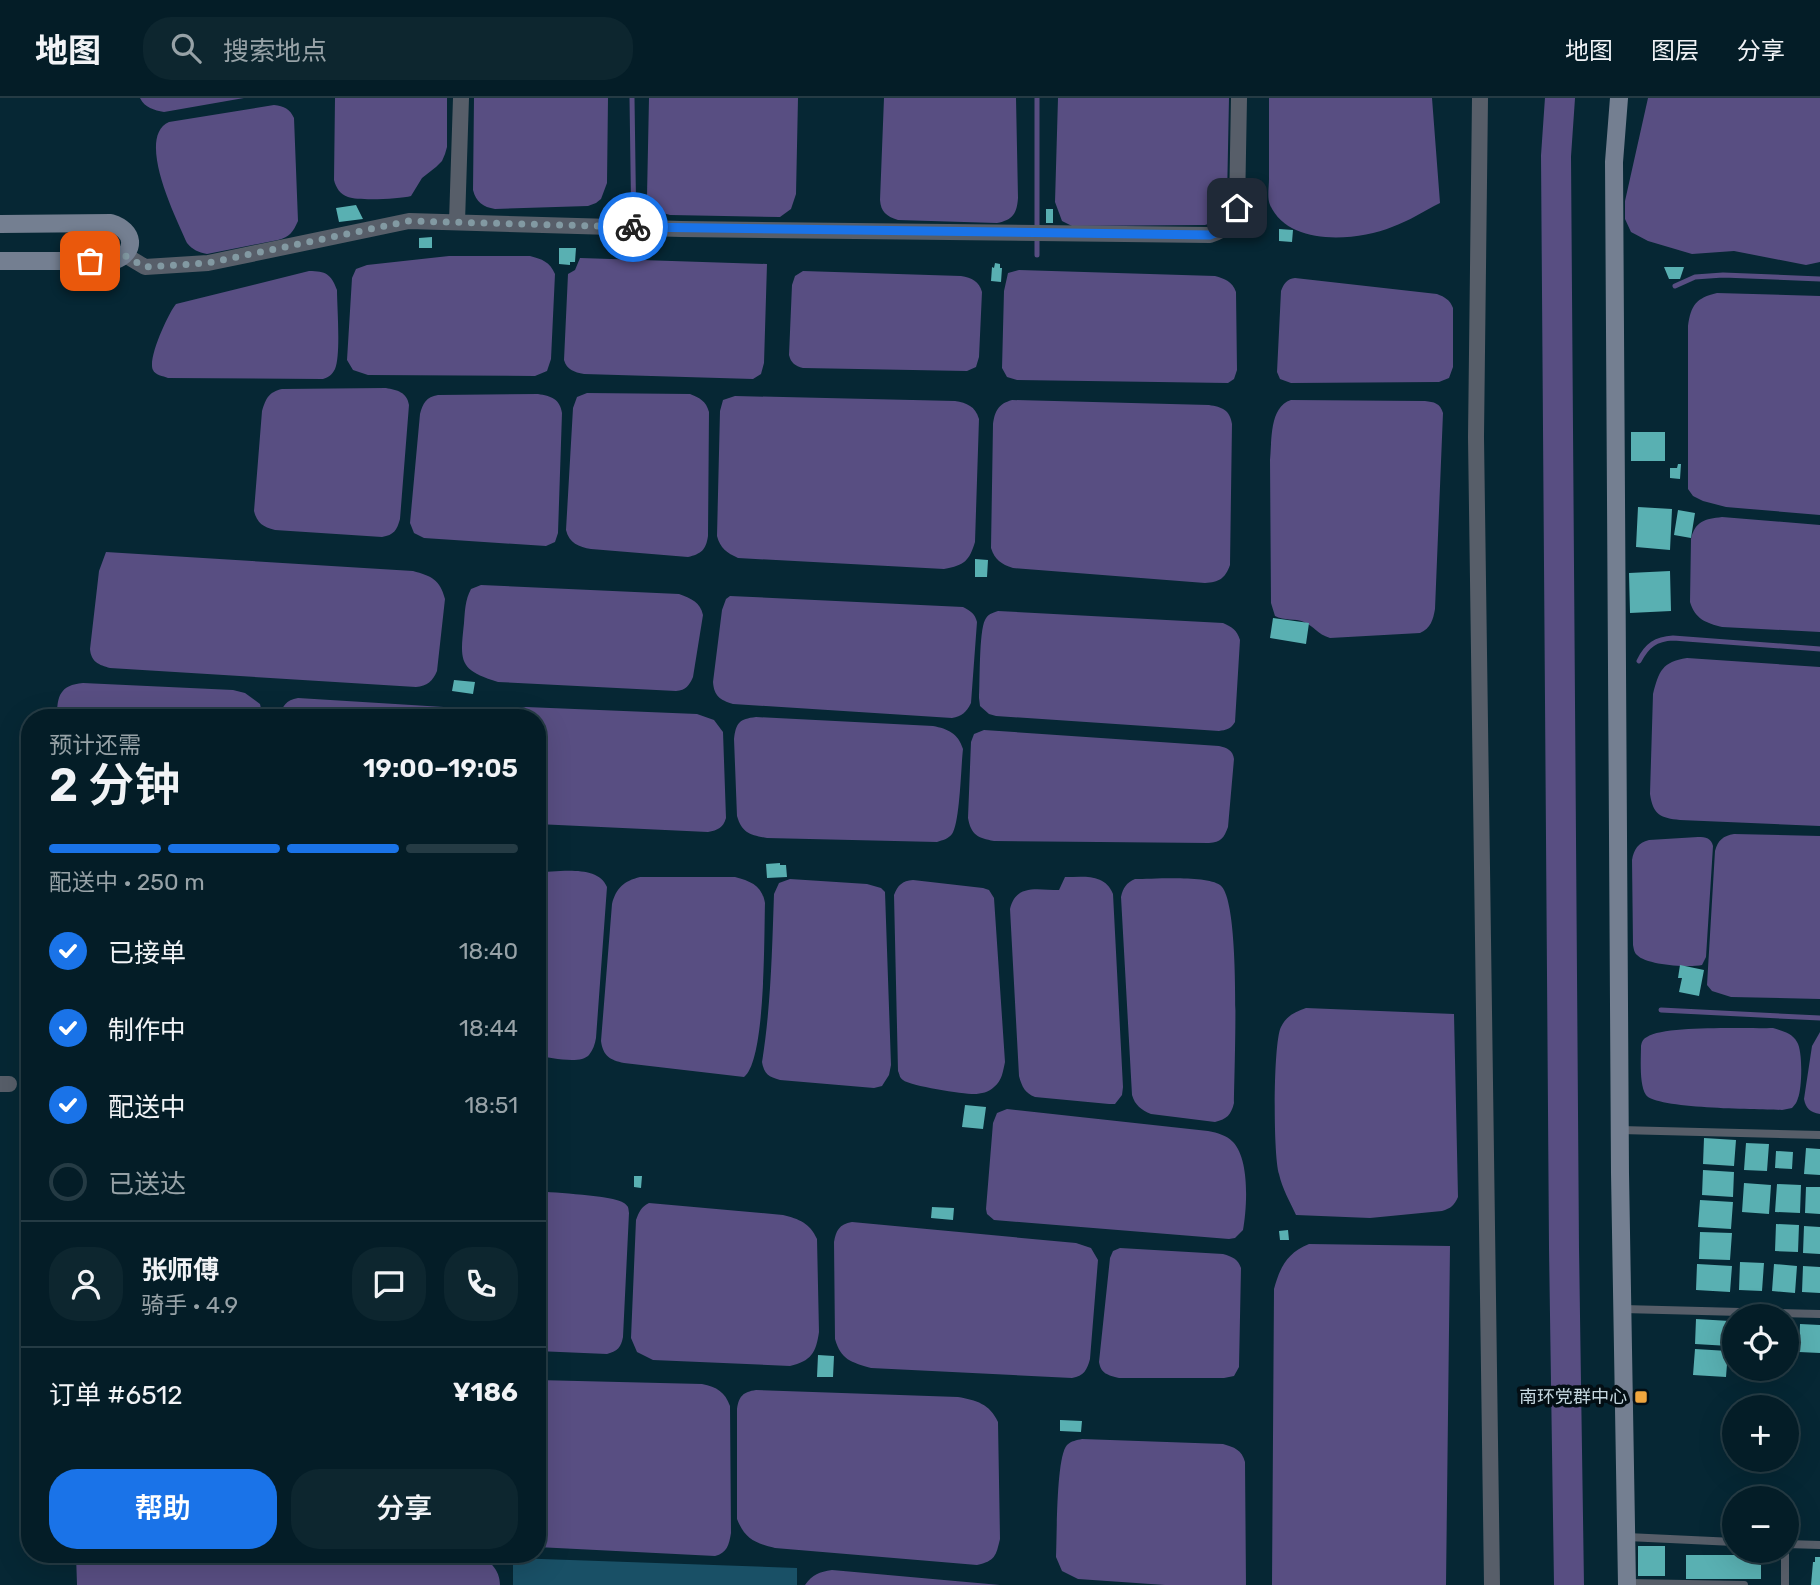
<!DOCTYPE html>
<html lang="zh">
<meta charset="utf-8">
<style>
body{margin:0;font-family:Rubik,"Noto Sans SC",sans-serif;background:#0d262f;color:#f1f3f6;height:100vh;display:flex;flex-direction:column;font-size:26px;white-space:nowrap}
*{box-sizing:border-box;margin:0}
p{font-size:23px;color:#97a2a7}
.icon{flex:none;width:38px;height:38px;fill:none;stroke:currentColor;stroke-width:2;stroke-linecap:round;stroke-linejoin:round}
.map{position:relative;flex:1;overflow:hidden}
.drawer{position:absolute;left:21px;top:611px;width:525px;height:854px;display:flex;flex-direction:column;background:#041d27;border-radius:28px;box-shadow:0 7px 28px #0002,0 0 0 2px #253b44}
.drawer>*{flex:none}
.buttons{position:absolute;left:1722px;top:1206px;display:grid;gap:14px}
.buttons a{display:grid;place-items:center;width:77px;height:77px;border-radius:50%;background:#041d27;box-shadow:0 7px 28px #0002,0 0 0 2px #253b44;font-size:35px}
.pin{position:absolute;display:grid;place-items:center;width:60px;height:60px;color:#fff;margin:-30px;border-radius:14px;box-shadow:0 4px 10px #0006}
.courier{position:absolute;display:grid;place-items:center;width:70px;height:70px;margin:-35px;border:5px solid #1a73e8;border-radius:50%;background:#fff;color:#222;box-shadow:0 2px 9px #0007}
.headline em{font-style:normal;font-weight:600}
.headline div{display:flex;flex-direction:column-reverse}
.headline{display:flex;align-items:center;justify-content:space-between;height:119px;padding:0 28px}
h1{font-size:46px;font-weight:600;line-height:52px}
.bar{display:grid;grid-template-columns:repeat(4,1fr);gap:10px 7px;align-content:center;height:84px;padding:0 28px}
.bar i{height:9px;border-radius:5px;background:#253b44}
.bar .selected{background:#1a73e8}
.bar p{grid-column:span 4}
.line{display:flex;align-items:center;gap:18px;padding:0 28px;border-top:2px solid #253b44}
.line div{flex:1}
.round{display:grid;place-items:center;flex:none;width:74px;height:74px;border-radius:28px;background:#0d262f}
ol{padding:0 28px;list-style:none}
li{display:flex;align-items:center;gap:21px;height:77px}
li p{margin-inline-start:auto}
li .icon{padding:7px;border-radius:50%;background:#1a73e8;color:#fff;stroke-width:4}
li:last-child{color:#97a2a7}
li i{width:38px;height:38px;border:4px solid #253b44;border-radius:50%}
.cta{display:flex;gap:14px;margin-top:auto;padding:14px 28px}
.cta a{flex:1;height:80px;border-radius:28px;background:#1a73e8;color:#fff;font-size:28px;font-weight:600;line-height:80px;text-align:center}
.cta a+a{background:#0d262f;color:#f1f3f6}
header{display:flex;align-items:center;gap:42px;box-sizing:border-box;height:98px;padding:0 35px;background:#041d27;border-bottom:2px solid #253b44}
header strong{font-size:33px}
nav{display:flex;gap:38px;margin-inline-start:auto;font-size:24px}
.search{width:490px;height:63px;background:#0d262f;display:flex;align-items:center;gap:18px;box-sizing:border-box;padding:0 24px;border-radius:28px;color:#97a2a7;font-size:26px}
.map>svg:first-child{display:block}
.green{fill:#195066}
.water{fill:#584e82}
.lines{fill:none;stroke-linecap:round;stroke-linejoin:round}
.stream{stroke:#584e82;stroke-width:5}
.river{stroke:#584e82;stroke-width:30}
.building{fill:#59b0b2}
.lane{stroke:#575e69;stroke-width:8}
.street{stroke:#575e69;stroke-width:16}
.secondary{stroke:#747f91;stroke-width:18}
.done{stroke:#8299a2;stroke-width:7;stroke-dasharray:0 12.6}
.route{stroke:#1a73e8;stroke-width:9}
.poi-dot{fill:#f0a63e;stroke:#030e14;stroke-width:2.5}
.labels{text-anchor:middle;stroke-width:7;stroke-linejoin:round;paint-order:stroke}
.poi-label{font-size:18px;fill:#c4d6de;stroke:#030e14;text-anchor:end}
</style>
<header>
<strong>地图</strong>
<div class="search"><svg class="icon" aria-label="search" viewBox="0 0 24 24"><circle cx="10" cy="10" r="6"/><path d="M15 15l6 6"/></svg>搜索地点</div>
<nav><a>地图</a><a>图层</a><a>分享</a></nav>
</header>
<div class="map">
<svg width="1820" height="1487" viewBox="0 0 1820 1487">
<rect width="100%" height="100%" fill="#062734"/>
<!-- green -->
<path class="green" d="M513,1460L797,1470V1487H513Z"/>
<!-- water -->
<path class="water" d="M140,0H244L164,14C154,12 145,10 140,0Z
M335,0H447V49L445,56L442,63L436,69L422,80L411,98C400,101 359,103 348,99C340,96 336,90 334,82Z
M474,0H608L607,85L601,101L596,105L588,108L495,111C483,109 476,104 473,92Z
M649,0H798L796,96L791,111L780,119L670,117C658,114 650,111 647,98Z
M884,0H1016L1018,100C1017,115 1013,122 997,125L898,122C886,118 881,114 880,102Z
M1058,0H1229L1227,101L1221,119L1214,124L1205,127L1072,128L1062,123L1055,104Z
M1269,0H1432L1440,105C1424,113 1409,123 1392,129C1357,143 1289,149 1270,107C1267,100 1269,89 1269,81C1269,54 1269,27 1269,0Z
M1648,0H1820V164L1806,167L1734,153L1692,156L1648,143L1631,134L1625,121V103Z
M274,7C284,8 290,11 294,20L298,123C293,134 290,139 278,142L207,156C198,154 193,152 187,145C177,122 135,39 169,24Z
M449,158H530C542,161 550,164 555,176L551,261L547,273L535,278L368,277L353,272L347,262L352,180L356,171L367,167Z
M580,160L767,166L764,265L761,276L753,281L584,276C574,274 567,272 564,262L568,176L575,172Z
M1019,172L1215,178C1225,181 1232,183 1236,194L1237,272L1234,281L1228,285L1017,282L1007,279L1002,270L1004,193L1008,175Z
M309,173C326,173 331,176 337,192C337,209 341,257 335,271C332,277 329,279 323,281L168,280C163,278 155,277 153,272C147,261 169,214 176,206Z
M803,173L961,178C972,180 979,183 982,194L979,259L976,269L967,273L803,270C795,268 791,265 789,257L792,187L795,178Z
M1295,180L1437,196C1445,199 1450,202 1453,210V269L1449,280L1439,284L1291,285L1280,281L1277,274L1281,193C1284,185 1287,181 1295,180Z
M1717,195L1820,198V417L1726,409L1703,403L1693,398L1688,391V228C1691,207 1696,200 1717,195Z
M386,290C397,292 407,294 409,307L400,421C397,432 394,437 382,439L275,432C263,429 257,425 254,413L262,313C266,300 269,294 282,291Z
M587,295L690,296C700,300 706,303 709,314L708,438C706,452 701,456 688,459L591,451C579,449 569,445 566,432L573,310L577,299Z
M538,296C551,298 560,301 562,315L558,435L555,444L546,448L424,440L414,435L410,425L420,316C423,305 426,299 438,297Z
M735,298L955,303C967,305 975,308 979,321L975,444C969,463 965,467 944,471L738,460C727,455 720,450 717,438L720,313L723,302Z
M1012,302L1209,307C1222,309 1230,312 1232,326L1230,467C1225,481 1219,484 1205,485L1013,470C1001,466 995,462 991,450L993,326C995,313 998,306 1012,302Z
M1291,302L1425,303C1434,304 1440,305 1443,315L1435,511C1433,522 1431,530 1420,535L1330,540C1317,536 1314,528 1304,524C1295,520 1284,523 1275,518L1271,505L1270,362C1272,343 1269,309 1291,302Z
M1722,419L1820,427V534L1722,529C1706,525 1695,521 1690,504L1691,441C1695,423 1705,421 1722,419Z
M106,454L413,473C431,478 440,481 445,501L437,573C433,583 427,588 416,589L110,570C99,567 91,564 90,551L99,473Z
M481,487L679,496C692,501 700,504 703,517L693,579C689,588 686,592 676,593L498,584C458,572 460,563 464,525C465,513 465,502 471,491Z
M730,498L963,509C971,513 975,516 977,524L971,605C966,615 962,618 952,620L733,606C720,602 714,598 713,584L722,512L726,501Z
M998,513L1223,525C1232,529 1237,532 1240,542L1235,624C1231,631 1226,632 1219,633L996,618L989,616L980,608L979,600C980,585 979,533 985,522C988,516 992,515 998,513Z
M1687,560L1820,569V728L1680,722C1661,720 1653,717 1650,696L1653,596C1659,573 1662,564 1687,560Z
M83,585L233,592L245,595L260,606L263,619H57C57,598 60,587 83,585Z
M298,600L476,611L481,613L488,619H280C282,608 286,602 298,600Z
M526,609L697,616L714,622L723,634L726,720C723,730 718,732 708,734L537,726V620L510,619L517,611Z
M756,619L933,628C948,631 958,635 963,651C961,667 960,725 952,736C948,741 943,742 937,744L767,740C750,737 742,735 737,718L734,641C736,625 739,621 756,619Z
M984,632L1219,648C1227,650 1233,652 1234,661L1228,729C1224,740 1221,744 1209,745L994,743C978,740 971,737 968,720L971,644L974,636Z
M1734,736L1820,738V901L1731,899L1712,893L1707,887L1715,753C1718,742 1723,738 1734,736Z
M1698,739C1706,739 1711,740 1713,748L1706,859L1702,867C1689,870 1646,867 1637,857C1634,854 1634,852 1633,847L1632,762C1634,751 1638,745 1649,742Z
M537,774C558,774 598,766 607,789L596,940C595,946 593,952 589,957C580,967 550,959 537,958Z
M640,779H735C751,783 762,788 765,805C764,836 766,963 744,979L624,965C610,962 603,958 601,943L612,806C616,790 624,783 640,779Z
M1065,779C1083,779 1105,775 1113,796L1123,989L1122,997L1115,1006H1109L1035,999C1025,995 1022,989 1019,978L1010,811C1016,785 1038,792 1059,792Z
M790,781L867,786L881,790L885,794L891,967L889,977L882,988L874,990L780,982C769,979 764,976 762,964C771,908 772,853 774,796L779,785Z
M1135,781C1153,781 1206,777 1220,787C1242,802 1234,972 1234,1005C1231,1017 1227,1021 1215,1024L1151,1016C1141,1012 1135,1007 1132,997L1121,799C1123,790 1126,785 1135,781Z
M913,782L983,790L989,792L994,800L1005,964C1003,973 1002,983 994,989C989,994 981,996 974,996C963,996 910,988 903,982C899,979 900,977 898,973L894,797C898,787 902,783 913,782Z
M1306,910L1454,916L1458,1099C1454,1108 1451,1110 1442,1113L1370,1120L1296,1117C1290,1104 1282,1090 1279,1076C1273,1058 1273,944 1281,929C1286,918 1295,914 1306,910Z
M1773,930C1782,933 1792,935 1797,944C1803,953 1802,990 1798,1000C1796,1006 1796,1005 1792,1010L1782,1012C1760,1011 1656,1011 1646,997C1639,987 1641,960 1641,948C1642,943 1643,941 1647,939C1665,927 1748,931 1773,930Z
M1820,934V1016C1810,1014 1806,1011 1804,1001L1812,948Z
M1007,1011L1208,1033C1218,1035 1226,1037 1233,1044C1250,1062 1247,1110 1243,1132L1235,1140L1229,1141L994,1122L987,1116L986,1111L993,1025L997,1015Z
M537,1093C554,1095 612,1097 624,1105C629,1109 628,1109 629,1115L623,1239C621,1249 618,1253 607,1256L537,1253Z
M649,1105L783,1117C799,1121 810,1125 817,1141L819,1234C816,1255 811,1263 790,1268L653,1262L637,1254L631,1240L636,1122C639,1114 641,1109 649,1105Z
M852,1124L1076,1145L1091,1150L1098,1162L1090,1261C1087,1272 1084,1278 1072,1280L871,1270C851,1264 841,1262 835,1241L834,1144C836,1133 839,1126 852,1124Z
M1309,1146L1450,1148L1446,1487H1272L1274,1191C1280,1169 1287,1155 1309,1146Z
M1120,1150L1223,1156C1233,1159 1238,1161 1241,1170L1239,1269L1234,1278L1224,1280H1119C1108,1277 1101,1276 1099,1264L1110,1160L1113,1153Z
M537,1282L702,1286C717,1289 725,1294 730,1308L731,1435C729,1447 727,1455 715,1458L537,1449Z
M756,1292L958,1299C976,1302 990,1306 998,1324L1000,1441C996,1458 995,1463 977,1467L775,1450C755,1445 745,1441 737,1421V1311C739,1298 743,1294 756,1292Z
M1082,1341L1223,1346C1234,1349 1242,1352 1245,1364L1246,1487H1165L1078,1481L1062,1473L1056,1459C1057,1440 1056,1359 1067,1347C1071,1343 1077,1342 1082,1341Z
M76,1456H476C489,1462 500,1471 500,1487H77Z
M832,1472L1000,1487H805C813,1476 819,1474 832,1472Z"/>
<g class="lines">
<!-- stream -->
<path class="stream" d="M632,0L634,138
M1037,157V0
M1675,188L1695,179L1723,177L1820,181
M1639,563C1647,547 1656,541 1673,540L1820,551
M1661,912L1820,920"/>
<!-- river -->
<path class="river" d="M1560,0L1556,58L1564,1150L1569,1487"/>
</g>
<!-- building -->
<path class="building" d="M356,107L363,121L339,124L336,110Z
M1046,111H1053V125H1046Z
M1279,131L1293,132L1292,144L1279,143Z
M432,139V150H419V140Z
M559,150H576L575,164H570V167L559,166Z
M995,165L1000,166V170H1002L1001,184L991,183L992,169L994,170Z
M1664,169H1684L1680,181H1669Z
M1631,334H1665V363H1631Z
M1678,366H1681L1680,381L1670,380V370H1677Z
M1638,409L1672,411L1670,452L1636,449Z
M1678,412L1695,415L1691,440L1674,437Z
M975,461L988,462L987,479H975Z
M1670,473L1671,513L1630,515L1629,475Z
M1273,520L1309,525L1306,546L1270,540Z
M454,582L475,584L473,596L452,593Z
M780,765V767H786L787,779L767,780L766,766Z
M1680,867L1704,872L1699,898L1679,894L1682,880H1678Z
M965,1007L986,1009L983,1031L962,1029Z
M1704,1040L1736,1042L1734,1068L1703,1066Z
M1746,1045L1769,1046L1767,1073L1744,1072Z
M1806,1050L1820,1051V1077L1804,1076Z
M1776,1053L1793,1054L1792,1071L1775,1070Z
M1703,1072L1734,1074L1733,1099L1702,1097Z
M634,1078H642L641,1090L634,1089Z
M1744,1085L1771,1087L1769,1116L1742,1114Z
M1777,1086L1801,1087L1800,1115L1775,1114Z
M1806,1089H1820V1116L1805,1115Z
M1700,1102L1733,1104L1731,1131L1698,1129Z
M932,1109L954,1110L953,1122L931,1120Z
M1776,1126L1799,1127L1798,1154L1775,1153Z
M1804,1128L1820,1129V1156L1803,1155Z
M1288,1132L1289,1142H1280L1279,1133Z
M1700,1134L1732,1135L1730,1162L1699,1161Z
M1740,1164L1764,1165L1762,1193L1739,1192Z
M1697,1166L1732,1168L1730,1194L1696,1192Z
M1774,1166L1797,1168L1795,1195L1772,1193Z
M1803,1168L1820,1169V1195L1802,1194Z
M1696,1221L1730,1223L1729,1248L1695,1246Z
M1787,1226H1794L1792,1256L1787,1255Z
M1800,1226L1820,1227V1255L1799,1254Z
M1695,1251L1728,1253L1726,1279L1693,1277Z
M818,1257L834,1258L833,1279H817Z
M1060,1322L1082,1323L1081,1334L1060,1333Z
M1638,1448H1665V1478H1638Z
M1686,1457H1761V1481H1686Z
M1815,1459H1820V1487H1811L1813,1464H1815Z"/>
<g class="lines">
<!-- lane -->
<path class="lane" d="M1620,1032L1820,1037
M1623,1211L1820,1216
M1627,1439L1734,1444
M1787,1446L1820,1447
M1785,1452V1487
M1628,1485L1744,1487"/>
<!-- street -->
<path class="street" d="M1480,0L1476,339L1492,1487
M457,124L461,0
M125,157L145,169L208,165L409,123L681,131L1210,137C1225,132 1233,125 1237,110L1239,0
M0,986H9"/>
<!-- secondary -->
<path class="secondary" d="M1619,0L1614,64L1620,1075L1627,1487
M0,126L111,125C134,132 138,154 113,163H0"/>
</g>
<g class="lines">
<!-- done -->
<path class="done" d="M90,163H113L124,157L145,169L208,165L409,123L633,129"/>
<!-- route -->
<path class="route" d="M633,129L1210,137C1225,132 1233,125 1237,110"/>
</g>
<!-- markers -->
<rect class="poi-dot" x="1634" y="1292" width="14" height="14" rx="3.5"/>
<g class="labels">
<!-- poi labels -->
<g class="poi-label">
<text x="1627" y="1305">南环党群中心</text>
</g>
</g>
</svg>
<div class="buttons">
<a><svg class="icon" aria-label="locate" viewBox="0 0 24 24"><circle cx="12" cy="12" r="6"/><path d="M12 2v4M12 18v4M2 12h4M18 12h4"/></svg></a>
<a>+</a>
<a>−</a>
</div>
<div class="pin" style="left:90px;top:163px;background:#ea580c"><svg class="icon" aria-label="bag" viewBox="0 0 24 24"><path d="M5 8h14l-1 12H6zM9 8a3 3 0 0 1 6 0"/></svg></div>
<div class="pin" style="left:1237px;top:110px;background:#1f2937"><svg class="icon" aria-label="home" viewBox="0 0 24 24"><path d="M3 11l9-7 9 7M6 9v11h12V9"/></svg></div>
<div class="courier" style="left:633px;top:129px"><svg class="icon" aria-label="bike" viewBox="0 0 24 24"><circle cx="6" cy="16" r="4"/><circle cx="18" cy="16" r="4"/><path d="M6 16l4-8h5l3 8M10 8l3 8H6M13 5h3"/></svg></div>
<section class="drawer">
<div class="headline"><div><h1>2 分钟</h1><p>预计还需</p></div><em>19:00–19:05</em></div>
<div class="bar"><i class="selected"></i><i class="selected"></i><i class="selected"></i><i></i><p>配送中 · 250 m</p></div>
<ol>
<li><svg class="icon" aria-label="check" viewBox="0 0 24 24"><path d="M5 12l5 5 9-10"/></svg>已接单<p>18:40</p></li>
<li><svg class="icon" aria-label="check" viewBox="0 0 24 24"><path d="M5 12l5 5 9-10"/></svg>制作中<p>18:44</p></li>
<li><svg class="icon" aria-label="check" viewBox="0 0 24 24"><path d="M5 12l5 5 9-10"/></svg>配送中<p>18:51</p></li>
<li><i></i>已送达</li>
</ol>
<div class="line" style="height:126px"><a class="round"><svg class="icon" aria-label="person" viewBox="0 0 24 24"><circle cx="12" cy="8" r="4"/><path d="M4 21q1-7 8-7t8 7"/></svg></a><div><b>张师傅</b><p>骑手 · 4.9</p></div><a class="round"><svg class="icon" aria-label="chat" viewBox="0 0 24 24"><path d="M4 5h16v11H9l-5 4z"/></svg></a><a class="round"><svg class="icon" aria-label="phone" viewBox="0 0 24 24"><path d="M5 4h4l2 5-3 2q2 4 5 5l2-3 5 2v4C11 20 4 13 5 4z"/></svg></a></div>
<div class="line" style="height:91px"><div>订单 #6512</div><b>¥186</b></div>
<div class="cta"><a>帮助</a><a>分享</a></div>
</section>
</div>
